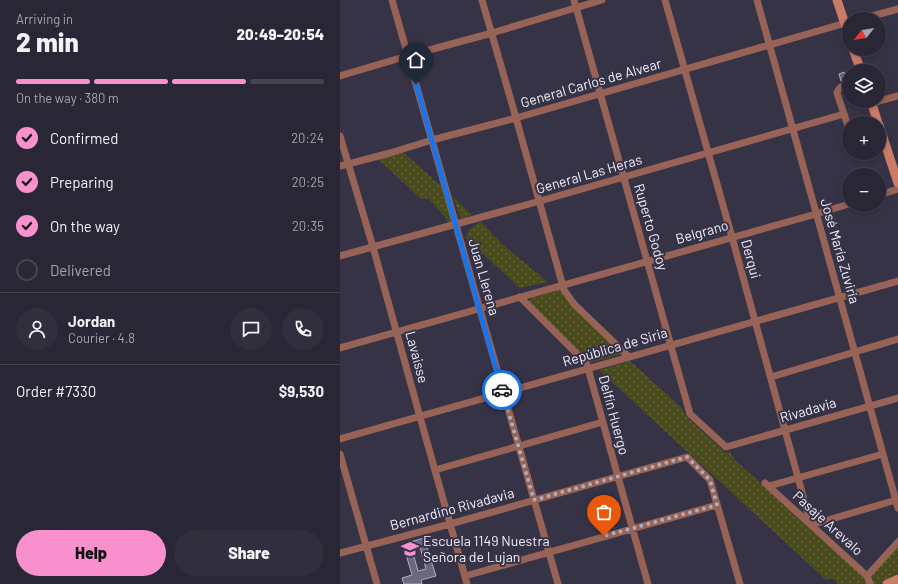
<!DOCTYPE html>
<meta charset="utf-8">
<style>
body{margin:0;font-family:Barlow,sans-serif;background:#312e3d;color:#f1f3f6;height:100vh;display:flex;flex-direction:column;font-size:15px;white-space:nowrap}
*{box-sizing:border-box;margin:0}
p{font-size:13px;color:#a5a5ad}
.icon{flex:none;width:22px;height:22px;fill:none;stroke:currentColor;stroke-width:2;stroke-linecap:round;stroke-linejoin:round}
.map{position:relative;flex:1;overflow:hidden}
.sheet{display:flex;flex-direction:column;background:#292635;width:340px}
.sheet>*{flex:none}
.needle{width:26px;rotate:240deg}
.controls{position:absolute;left:502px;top:12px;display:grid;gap:8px}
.controls a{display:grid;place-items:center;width:44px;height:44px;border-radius:50%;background:#292635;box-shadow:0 2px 6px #0003,0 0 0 1px #454350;font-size:20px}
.pin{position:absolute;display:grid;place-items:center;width:34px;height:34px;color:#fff;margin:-41px -17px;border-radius:50% 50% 50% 0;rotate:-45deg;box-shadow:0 0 4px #0007}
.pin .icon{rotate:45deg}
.courier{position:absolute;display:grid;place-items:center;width:40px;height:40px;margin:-20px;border:3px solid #1a73e8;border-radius:50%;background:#fff;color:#222;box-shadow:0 1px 5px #0007}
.head em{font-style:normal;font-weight:800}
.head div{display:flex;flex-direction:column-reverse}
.head{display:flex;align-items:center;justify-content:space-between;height:68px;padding:0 16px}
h1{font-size:26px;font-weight:800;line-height:30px}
.bar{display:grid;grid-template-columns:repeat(4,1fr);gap:6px 4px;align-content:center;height:48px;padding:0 16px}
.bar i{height:5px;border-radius:3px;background:#454350}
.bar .on{background:#f890cd}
.bar p{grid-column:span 4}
.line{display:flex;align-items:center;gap:10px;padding:0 16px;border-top:1px solid #454350}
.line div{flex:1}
.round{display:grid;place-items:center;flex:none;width:42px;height:42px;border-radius:21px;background:#312e3d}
ol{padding:0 16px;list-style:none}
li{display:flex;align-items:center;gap:12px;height:44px}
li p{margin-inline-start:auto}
li .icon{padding:4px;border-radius:50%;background:#f890cd;color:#111;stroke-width:4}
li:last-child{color:#a5a5ad}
li i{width:22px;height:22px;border:2px solid #454350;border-radius:50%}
.button{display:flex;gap:8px;margin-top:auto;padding:8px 16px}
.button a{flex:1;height:46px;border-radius:24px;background:#f890cd;color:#111;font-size:16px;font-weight:800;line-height:46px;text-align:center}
.button a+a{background:#312e3d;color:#f1f3f6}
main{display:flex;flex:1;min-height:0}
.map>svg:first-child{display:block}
.built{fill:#403b55}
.grass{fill:url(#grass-dots)}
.building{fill:#6c687e;stroke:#b0acc4;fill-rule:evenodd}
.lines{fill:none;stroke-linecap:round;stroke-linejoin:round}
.minor{stroke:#976356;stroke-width:7}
.secondary{stroke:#cc7b65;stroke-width:9}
.done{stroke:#b0adbd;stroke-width:4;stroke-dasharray:0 7.2}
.route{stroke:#1a73e8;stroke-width:5}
.labels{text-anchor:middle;stroke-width:4;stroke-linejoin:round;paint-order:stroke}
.street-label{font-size:14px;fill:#f1effc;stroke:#373347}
.poi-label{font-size:14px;fill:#f1effc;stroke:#373347;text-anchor:start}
</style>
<main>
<section class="sheet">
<div class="head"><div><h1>2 min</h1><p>Arriving in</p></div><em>20:49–20:54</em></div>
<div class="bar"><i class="on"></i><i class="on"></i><i class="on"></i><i></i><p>On the way · 380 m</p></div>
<ol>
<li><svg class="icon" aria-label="check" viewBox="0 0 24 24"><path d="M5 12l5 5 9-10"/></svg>Confirmed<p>20:24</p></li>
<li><svg class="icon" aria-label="check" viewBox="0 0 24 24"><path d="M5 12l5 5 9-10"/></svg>Preparing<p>20:25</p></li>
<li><svg class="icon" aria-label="check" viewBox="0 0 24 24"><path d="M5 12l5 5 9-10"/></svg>On the way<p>20:35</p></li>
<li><i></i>Delivered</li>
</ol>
<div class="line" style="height:72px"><a class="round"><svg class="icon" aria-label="person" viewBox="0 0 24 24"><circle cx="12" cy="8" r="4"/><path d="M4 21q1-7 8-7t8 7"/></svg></a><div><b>Jordan</b><p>Courier · 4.8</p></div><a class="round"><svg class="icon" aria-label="chat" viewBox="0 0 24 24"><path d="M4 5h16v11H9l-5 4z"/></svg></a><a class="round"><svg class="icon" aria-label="phone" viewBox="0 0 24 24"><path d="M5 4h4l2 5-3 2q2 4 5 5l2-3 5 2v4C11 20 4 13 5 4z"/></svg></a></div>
<div class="line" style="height:52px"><div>Order #7330</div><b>$9,530</b></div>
<div class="button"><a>Help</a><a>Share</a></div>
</section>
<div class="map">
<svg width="558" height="584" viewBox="0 0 558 584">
<defs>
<pattern id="grass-dots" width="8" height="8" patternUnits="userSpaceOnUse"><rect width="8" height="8" fill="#4a4b1c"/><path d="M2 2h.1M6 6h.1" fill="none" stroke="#65653e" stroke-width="1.8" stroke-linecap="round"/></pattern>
</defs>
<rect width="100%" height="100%" fill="#373347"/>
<!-- built -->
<path class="built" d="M84,538L96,576L72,575L63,544Z"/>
<!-- grass -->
<path class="grass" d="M63,152L101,186L111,218L110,222L107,223L106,218L88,198L81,199L38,159Z
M113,197L132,215L122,218L120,217Z
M141,222L163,245L208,282L180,288L133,245L128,246C124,234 129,227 141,222Z
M221,289L283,354L249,363L189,303L190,299L192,298Z
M290,361L342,408L345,415L386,453L390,452L394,459L523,576L526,584H498L492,578L486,580L259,370Z
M558,546V573L539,584H532L530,577Z"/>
<!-- building -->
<path class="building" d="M504,72L507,80L501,81L499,74Z
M84,538L96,576L81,580L82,584H64L62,578L72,575L63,544ZM80,547L86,569L78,571L72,550Z"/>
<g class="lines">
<!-- minor -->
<path class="minor" d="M52,0L218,584
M142,0L176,118L224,290L234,304L289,357
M234,0L350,414L386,447L558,398
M325,0L392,237L471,525L556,500
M417,0L558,508
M521,19L558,9
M0,76L67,56L152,33L262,0
M509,84C503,86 499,86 497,93L509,129
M532,103L558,96
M0,136L33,247L80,417L127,584
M0,166L50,153L92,140L176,118L509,22
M539,195L558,189
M0,256L200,201L504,114
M180,297L246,363L248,368L278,477L308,584
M0,348L476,214L509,204
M431,377L558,339
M0,439L558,281
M0,454L37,584
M95,470L263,422
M425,483L527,576L530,584
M429,486L543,454
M0,553L110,524L347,457L370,480L400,584
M125,576L377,505
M527,576L558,542"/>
<!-- secondary -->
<path class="secondary" d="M497,0L509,36
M513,49L521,71
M531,101L538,123
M539,125L558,183
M547,584L558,579"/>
</g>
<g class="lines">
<!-- done -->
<path class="done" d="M162,390L194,500L347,457L370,480L377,505L264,536"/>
<!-- route -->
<path class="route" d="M76,84L162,390"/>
</g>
<!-- icons -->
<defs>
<g id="school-bare" transform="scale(1.38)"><path d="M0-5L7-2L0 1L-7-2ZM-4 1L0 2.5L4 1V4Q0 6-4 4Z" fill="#f890cd" stroke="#373347" stroke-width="2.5" paint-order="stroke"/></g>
</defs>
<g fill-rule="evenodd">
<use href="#school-bare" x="70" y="549"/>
</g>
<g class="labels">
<!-- street labels -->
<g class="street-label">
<text transform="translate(251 83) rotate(-16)" y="5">General Carlos de Alvear</text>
<text transform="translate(249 174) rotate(-16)" y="5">General Las Heras</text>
<text transform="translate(311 227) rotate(74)" y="5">Ruperto Godoy</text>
<text transform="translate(362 232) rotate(-16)" y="5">Belgrano</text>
<text transform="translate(500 251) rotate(74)" y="5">José María Zuviría</text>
<text transform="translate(411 259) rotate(75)" y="5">Derqui</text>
<text transform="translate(144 277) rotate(74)" y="5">Juan Llerena</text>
<text transform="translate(275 347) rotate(-16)" y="5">República de Siria</text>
<text transform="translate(77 357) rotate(75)" y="5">Lavaisse</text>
<text transform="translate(468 410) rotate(-16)" y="5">Rivadavia</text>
<text transform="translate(274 415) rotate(75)" y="5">Delfín Huergo</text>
<text transform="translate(112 509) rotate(-15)" y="5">Bernardino Rivadavia</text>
<text transform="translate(488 523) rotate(42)" y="5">Pasaje Arevalo</text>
</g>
<!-- poi labels -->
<g class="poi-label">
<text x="83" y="546">Escuela 1149 Nuestra<tspan x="83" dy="16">Señora de Lujan</tspan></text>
</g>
</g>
</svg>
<div class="controls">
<a><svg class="needle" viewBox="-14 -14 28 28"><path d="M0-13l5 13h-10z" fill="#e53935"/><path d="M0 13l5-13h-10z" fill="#a5a5ad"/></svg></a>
<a><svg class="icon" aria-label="layers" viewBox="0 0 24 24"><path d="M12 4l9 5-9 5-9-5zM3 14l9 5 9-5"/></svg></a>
<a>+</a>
<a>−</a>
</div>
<div class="pin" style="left:264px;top:536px;background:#ea580c"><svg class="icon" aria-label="bag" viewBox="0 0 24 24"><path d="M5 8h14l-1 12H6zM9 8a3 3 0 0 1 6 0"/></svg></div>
<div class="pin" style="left:76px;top:84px;background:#1f2937"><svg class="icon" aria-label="home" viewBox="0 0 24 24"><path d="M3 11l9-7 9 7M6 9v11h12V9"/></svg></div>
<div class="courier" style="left:162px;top:390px"><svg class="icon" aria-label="car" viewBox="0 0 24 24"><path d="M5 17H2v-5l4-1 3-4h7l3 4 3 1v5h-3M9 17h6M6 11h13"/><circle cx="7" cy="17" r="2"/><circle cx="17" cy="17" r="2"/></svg></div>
</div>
</main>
